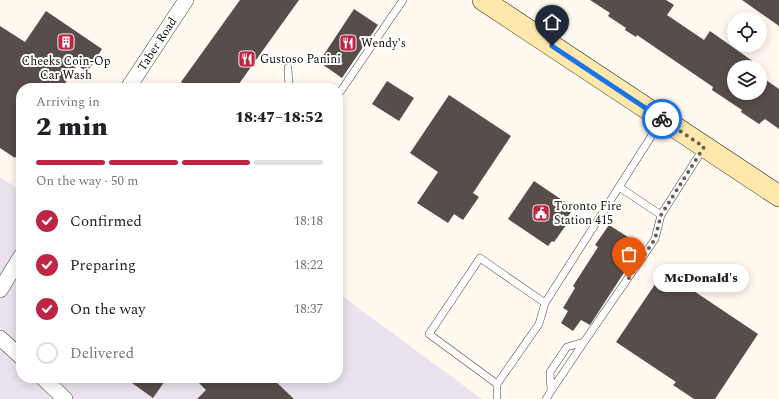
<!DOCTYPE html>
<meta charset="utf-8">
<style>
body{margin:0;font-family:Spectral,serif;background:#f2f2f2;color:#202124;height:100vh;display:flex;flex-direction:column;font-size:15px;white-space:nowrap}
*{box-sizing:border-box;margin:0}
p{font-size:13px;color:#757577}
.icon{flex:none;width:22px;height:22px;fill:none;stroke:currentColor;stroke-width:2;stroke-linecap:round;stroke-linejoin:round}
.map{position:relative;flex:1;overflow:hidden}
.panel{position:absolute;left:16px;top:83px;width:327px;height:300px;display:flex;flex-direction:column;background:#fff;border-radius:16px;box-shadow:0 2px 10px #0003}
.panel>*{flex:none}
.fabs{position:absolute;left:727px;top:12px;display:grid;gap:8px}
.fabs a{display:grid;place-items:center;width:40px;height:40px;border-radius:50%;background:#fff;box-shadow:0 2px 10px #0003;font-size:20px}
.pin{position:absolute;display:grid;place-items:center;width:34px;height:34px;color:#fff;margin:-41px -17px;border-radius:50% 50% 50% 0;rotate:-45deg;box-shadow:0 0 4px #0007}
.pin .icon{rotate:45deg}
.courier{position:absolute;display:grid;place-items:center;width:40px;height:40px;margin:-20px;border:3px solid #1a73e8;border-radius:50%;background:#fff;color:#222;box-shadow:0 1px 5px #0007}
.bubble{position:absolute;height:28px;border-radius:14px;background:#fff;box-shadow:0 2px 10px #0003;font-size:13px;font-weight:800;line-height:28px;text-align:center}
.head em{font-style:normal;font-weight:800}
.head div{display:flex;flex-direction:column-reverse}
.head{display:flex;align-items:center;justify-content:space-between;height:68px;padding:0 20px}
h1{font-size:26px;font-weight:800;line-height:30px}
.bar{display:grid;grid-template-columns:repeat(4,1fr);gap:6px 4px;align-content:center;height:48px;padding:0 20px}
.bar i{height:5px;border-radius:3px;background:#e0e0e0}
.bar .on{background:#bf2645}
.bar p{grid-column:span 4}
ol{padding:0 20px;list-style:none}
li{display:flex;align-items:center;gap:12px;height:44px}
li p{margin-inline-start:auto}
li .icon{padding:4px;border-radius:50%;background:#bf2645;color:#fff;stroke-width:4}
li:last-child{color:#757577}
li i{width:22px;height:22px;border:2px solid #e0e0e0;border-radius:50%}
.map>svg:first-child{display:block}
.industrial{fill:#eae3ed}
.building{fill:#574d4a}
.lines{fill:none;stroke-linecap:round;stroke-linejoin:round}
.lane-casing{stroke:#414141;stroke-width:8}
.street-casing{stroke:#414141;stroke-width:16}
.secondary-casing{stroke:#303030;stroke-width:22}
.lane{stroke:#fff;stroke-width:7}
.street{stroke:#fff;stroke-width:15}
.secondary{stroke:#ffe8ab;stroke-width:21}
.done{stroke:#62605d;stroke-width:4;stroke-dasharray:0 7.2}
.route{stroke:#1a73e8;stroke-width:5}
.labels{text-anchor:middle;stroke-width:4;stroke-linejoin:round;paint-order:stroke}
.poi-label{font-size:12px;fill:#0e0e0e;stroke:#fff;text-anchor:start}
.street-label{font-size:12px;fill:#0e0e0e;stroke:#fff}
</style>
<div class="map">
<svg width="779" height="399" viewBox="0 0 779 399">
<rect width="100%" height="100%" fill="#fff9ef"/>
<!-- industrial -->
<path class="industrial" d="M0,177L21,191V378H338V293L482,399H0Z"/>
<!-- building -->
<path class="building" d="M240,0H299L236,88H189L181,82Z
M590,0H666L674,5L667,15L704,40L710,31L761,67H734V93H760V76L779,89V129L765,119L759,124L741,112L742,110L712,90L713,87L637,35L636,37L625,30L626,28L608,16L610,13Z
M742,0H779V26Z
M354,9L378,25L342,78L319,62Z
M46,11L102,49L87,72L77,65L62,88H21V150L15,158L0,148V26L25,42Z
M387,81L414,98L399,121L372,104Z
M449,95L511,136L473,193L479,197L463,220L454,214L448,223L417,203L438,172L410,153Z
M534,181L574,208L566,219L569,221L554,242L552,241L548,246L508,219Z
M609,225L628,237L627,239L640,248L590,325L581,320L573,331L561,323L568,311L563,308L575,288L573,286L598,247L595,245Z
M664,271L758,334L715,399H694L673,385L676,382L616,342Z
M125,378H167L153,398Z
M194,378H272L294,399H197L206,390Z"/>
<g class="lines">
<!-- lane casing -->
<g class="lane-casing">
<path id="lane" d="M288,68L289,88
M338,95L403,0
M619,187L661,215
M497,384L429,334L480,258L545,303
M551,391L584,342
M497,399V384L539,324L545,303L661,121
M546,399L551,391L550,372L567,347L584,342L655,239L661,215L703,149"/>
</g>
<!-- street casing -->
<g class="street-casing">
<path id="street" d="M128,88L186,0
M0,290L21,256
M0,338L21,357
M43,378L65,399"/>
</g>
<!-- secondary casing -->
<g class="secondary-casing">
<path id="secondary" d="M483,0L779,196"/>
</g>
<!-- lane -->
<use href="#lane" class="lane"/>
<!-- street -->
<use href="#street" class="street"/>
<!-- secondary -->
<use href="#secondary" class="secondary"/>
</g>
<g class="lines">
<!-- done -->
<path class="done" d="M629,278L655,239L661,215L704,147L662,119"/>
<!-- route -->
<path class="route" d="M552,46L662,119"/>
</g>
<!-- icons -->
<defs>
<g id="building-square" transform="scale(0.9)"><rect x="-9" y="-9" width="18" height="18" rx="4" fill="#bf2645" stroke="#fff"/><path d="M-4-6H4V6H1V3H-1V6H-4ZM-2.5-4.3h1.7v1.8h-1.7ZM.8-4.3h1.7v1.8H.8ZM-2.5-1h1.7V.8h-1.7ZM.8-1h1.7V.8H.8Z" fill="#fff"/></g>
<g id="restaurant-square" transform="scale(0.9)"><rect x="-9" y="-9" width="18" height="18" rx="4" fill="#bf2645" stroke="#fff"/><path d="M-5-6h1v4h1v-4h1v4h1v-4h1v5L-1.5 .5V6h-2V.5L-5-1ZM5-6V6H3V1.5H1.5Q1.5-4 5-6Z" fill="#fff"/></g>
<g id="civic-square" transform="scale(0.9)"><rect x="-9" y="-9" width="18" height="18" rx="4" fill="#bf2645" stroke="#fff"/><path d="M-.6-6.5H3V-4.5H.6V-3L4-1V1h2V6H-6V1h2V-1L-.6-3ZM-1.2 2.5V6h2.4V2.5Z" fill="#fff"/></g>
</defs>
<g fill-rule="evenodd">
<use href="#building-square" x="66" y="42"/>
<use href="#restaurant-square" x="348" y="43"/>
<use href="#restaurant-square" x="247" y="59"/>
<use href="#civic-square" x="541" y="213"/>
</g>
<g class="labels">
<!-- poi labels -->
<g class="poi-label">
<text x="361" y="47">Wendy's</text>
<text x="260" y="63">Gustoso Panini</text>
<text x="66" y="65" text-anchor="middle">Cheeks Coin-Op<tspan x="66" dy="14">Car Wash</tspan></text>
<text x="554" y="210">Toronto Fire<tspan x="554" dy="14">Station 415</tspan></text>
</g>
<!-- street labels -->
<g class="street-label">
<text transform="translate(157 44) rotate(-57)" y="4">Taber Road</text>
</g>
</g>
</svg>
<div class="fabs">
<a><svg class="icon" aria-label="locate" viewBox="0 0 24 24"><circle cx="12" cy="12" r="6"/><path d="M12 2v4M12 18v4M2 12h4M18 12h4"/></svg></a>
<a><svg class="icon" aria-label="layers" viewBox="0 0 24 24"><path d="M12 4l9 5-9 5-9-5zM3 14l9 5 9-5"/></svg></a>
</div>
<div class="pin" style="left:629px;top:278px;background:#ea580c"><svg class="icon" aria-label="bag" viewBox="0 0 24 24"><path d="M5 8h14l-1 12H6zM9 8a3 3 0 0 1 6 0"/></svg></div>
<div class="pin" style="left:552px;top:46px;background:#1f2937"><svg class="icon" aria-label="home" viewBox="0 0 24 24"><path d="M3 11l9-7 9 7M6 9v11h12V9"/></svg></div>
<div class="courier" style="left:662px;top:119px"><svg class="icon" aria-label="bike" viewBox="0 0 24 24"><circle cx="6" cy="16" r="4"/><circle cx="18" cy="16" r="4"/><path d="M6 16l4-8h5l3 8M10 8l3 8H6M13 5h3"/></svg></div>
<div class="bubble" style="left:653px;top:264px;width:96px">McDonald's</div>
<section class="panel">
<div class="head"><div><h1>2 min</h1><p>Arriving in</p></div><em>18:47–18:52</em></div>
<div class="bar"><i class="on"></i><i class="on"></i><i class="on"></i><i></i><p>On the way · 50 m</p></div>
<ol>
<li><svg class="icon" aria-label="check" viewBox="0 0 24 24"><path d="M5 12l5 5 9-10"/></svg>Confirmed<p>18:18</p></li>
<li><svg class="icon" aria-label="check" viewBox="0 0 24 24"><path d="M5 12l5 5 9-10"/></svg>Preparing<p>18:22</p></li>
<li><svg class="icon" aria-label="check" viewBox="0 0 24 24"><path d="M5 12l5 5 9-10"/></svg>On the way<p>18:37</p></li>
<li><i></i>Delivered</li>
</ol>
</section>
</div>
